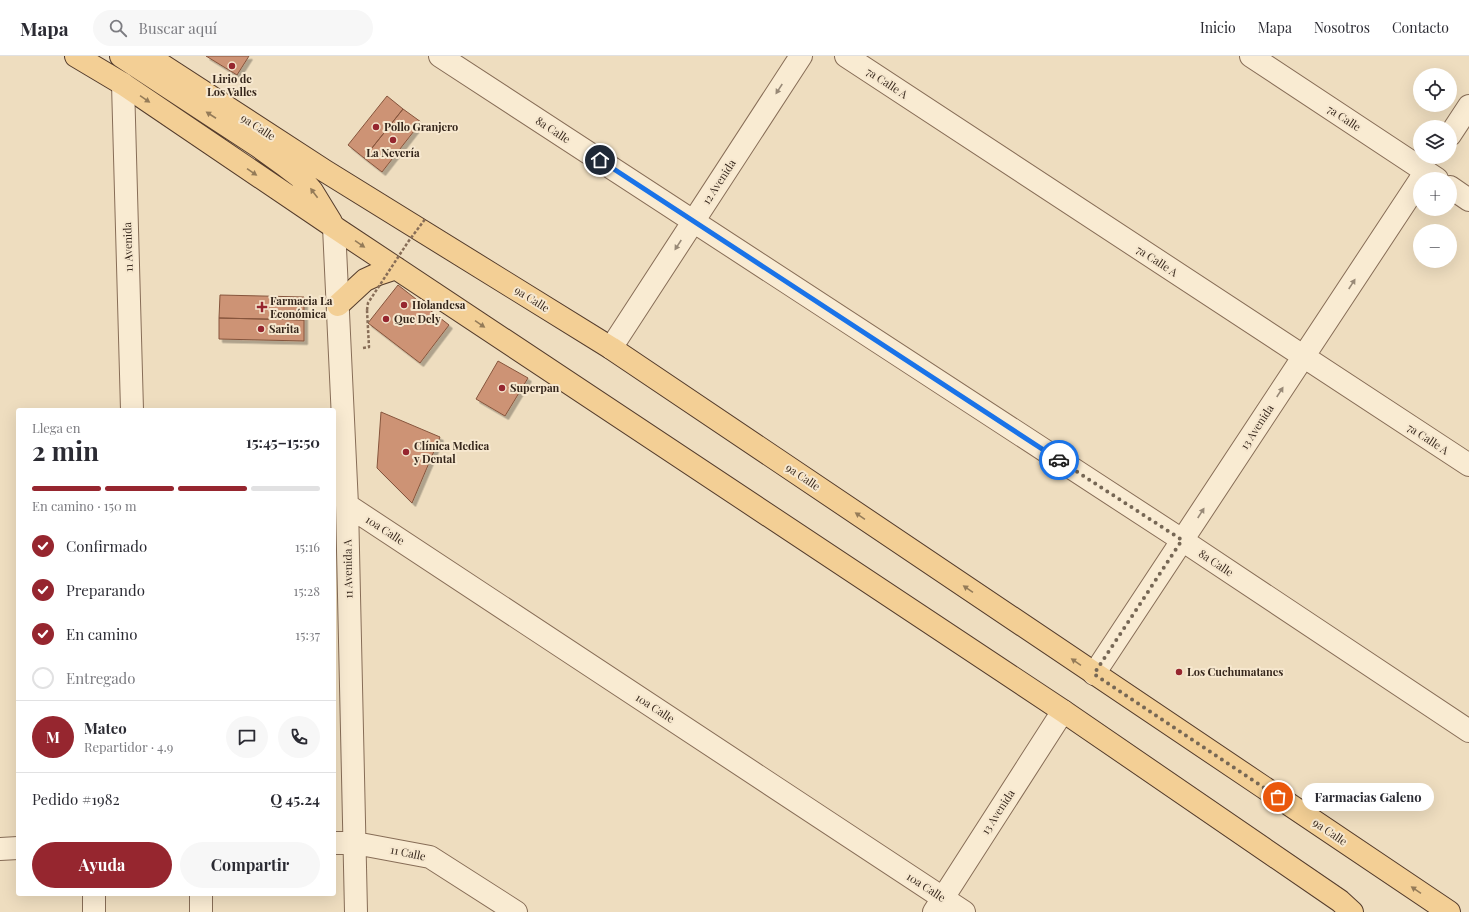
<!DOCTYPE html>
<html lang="es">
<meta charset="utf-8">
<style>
body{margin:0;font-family:"Playfair Display",serif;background:#f7f7f7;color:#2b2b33;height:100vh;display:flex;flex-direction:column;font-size:15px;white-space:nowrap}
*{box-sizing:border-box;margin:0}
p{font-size:13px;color:#7c7c81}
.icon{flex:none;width:22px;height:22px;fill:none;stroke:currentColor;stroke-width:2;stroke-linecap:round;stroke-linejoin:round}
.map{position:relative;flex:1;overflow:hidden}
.drawer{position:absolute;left:16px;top:352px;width:320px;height:488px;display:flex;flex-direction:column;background:#fff;border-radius:4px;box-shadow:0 4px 16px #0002}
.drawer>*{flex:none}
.tools{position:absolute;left:1413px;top:12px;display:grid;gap:8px}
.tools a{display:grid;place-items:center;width:44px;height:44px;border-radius:50%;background:#fff;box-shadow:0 4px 16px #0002;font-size:20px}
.pin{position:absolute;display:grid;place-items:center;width:34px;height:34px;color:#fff;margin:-17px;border:2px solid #fff;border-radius:50%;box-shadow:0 1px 4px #0007}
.courier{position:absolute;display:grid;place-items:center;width:40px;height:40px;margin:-20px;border:3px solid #1a73e8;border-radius:50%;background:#fff;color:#222;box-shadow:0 1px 5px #0007}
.bubble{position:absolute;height:28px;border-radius:14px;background:#fff;box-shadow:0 4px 16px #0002;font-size:13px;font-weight:700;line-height:28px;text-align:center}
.summary em{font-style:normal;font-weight:700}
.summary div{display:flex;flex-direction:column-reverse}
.summary{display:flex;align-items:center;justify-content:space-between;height:68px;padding:0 16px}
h1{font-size:26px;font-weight:700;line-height:30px}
.bar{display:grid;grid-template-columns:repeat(4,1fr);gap:6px 4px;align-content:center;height:48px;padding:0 16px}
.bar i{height:5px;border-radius:3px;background:#e1e1e2}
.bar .current{background:#96262f}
.bar p{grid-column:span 4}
.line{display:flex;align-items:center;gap:10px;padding:0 16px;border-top:1px solid #e1e1e2}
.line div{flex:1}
.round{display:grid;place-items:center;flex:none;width:42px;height:42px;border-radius:21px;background:#f7f7f7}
ol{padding:0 16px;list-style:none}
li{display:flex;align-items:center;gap:12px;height:44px}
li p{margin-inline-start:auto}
li .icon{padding:4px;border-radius:50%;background:#96262f;color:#fff;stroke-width:4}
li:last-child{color:#7c7c81}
li i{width:22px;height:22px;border:2px solid #e1e1e2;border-radius:50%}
.action{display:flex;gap:8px;margin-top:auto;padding:8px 16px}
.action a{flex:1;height:46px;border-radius:24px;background:#96262f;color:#fff;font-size:16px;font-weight:700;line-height:46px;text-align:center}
.action a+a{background:#f7f7f7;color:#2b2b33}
header{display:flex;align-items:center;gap:24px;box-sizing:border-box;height:56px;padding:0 20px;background:#fff;border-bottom:1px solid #e1e1e2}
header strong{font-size:19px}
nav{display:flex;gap:22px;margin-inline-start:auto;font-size:14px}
.search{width:280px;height:36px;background:#f7f7f7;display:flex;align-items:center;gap:10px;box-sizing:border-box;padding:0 14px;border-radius:22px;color:#7c7c81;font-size:15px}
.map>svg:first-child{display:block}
.building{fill:#cd9374;stroke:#86553d;filter:url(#shadow)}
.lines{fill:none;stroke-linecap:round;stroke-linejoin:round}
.minor-casing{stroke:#876d57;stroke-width:24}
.major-casing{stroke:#543c2c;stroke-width:24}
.path{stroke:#876d57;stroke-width:2.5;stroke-dasharray:3 2;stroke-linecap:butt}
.minor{stroke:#f9ebd2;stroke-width:22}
.major{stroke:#f3cf95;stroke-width:22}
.path-bridge{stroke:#876d57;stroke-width:2.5;stroke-dasharray:3 2;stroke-linecap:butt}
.oneway{fill:#988977}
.oneway2{fill:#947b58}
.done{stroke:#766755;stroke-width:4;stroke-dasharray:0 7.2}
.route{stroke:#1a73e8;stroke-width:5}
.poi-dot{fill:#96262f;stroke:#f6e7ce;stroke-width:1.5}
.labels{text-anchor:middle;stroke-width:4;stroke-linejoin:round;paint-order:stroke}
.poi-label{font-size:11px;font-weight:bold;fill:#36271c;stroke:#f6e7ce;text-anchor:start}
.street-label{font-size:11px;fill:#36271c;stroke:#f6e7ce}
</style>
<header>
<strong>Mapa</strong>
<div class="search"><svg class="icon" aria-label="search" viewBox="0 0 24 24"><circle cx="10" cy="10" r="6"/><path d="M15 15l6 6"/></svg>Buscar aquí</div>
<nav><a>Inicio</a><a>Mapa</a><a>Nosotros</a><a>Contacto</a></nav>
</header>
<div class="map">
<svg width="1469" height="856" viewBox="0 0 1469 856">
<defs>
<filter id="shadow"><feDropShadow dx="3.5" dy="3.5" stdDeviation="0" flood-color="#0004"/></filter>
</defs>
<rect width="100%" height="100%" fill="#eeddbf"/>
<!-- building -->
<path class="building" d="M206,0H249L237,19Z
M387,40L403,53L364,102L348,89Z
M403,53L421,66L382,116L364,102Z
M398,229L449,269L420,307L368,267Z
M220,239L304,241V264L219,262Z
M219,262L304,264V285L219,283Z
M498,305L528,322L505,360L476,343Z
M381,356L440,381L412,447L377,412Z"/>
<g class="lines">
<!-- minor casing -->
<g class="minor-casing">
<path id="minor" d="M440,0L1182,484L1469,675
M846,0L1469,409
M1251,0L1437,123
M123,28L132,354
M1450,79L1469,50
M1450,131L1469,144
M334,171L347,449L356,856
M611,292L801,0
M347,449L964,856
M1094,618L1420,124
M334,787H355L430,801L516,856
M0,793L18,792
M201,838V856
M94,856V838
M934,856L1063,655"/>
</g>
<!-- major casing -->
<g class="major-casing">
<path id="major" d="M76,0L123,28L334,171L1063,655L1340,845L1352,856
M121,0L258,90L283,108L300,121L312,135L331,166
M148,0L325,115L611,292L1449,856
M338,249L365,224L378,218L396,212"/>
</g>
<!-- path -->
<path class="path" d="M363,292L369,291L367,254"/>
<!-- minor -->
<use href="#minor" class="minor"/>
<!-- major -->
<use href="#major" class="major"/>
<!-- path-bridge -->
<path class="path-bridge" d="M367,254L368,247L408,186L426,162"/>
</g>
<!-- one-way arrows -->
<defs><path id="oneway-solid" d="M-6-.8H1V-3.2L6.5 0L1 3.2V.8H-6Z"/></defs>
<g class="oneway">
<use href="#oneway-solid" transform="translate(779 33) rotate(123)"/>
<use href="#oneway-solid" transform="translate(678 189) rotate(123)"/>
<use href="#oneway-solid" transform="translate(1352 228) rotate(-57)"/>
<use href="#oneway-solid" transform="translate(1280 336) rotate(-57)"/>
<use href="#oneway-solid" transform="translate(1201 457) rotate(-57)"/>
</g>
<g class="oneway2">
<use href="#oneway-solid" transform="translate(145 43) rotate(34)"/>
<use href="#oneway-solid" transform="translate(211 59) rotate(-147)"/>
<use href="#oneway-solid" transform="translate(252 116) rotate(34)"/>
<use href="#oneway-solid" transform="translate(314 137) rotate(-127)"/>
<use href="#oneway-solid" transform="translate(360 188) rotate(34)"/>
<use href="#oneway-solid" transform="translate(480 268) rotate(34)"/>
<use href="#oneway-solid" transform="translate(860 460) rotate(-146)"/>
<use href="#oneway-solid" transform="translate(968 533) rotate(-146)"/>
<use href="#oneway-solid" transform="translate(1076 606) rotate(-146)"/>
<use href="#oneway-solid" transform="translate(1416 834) rotate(-146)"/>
</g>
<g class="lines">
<!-- done -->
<path class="done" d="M1059,404L1182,484L1094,618L1278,741"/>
<!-- route -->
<path class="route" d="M600,104L1059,404"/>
</g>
<!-- markers -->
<g class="poi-dot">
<circle cx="232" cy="10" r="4"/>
<circle cx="376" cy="71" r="4"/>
<circle cx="393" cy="84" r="4"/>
<circle cx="404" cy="249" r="4"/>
<path d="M260 245h4v4h4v4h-4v4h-4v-4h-4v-4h4z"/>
<circle cx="386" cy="263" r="4"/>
<circle cx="261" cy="273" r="4"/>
<circle cx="502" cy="332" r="4"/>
<circle cx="406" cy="396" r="4"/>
<circle cx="1179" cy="616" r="4"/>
</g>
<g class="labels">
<!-- poi labels -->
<g class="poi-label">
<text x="232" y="27" text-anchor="middle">Lirio de<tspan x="232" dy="13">Los Valles</tspan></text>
<text x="384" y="75">Pollo Granjero</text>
<text x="393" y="101" text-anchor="middle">La Nevería</text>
<text x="270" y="249">Farmacia La<tspan x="270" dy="13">Económica</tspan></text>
<text x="412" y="253">Holandesa</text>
<text x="394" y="267">Que Dely</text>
<text x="269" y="277">Sarita</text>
<text x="510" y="336">Superpan</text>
<text x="414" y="394">Clínica Medica<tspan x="414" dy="13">y Dental</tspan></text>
<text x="1187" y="620">Los Cuchumatanes</text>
</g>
<!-- street labels -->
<g class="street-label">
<text transform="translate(887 27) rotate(33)" y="4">7a Calle A</text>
<text transform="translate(1344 62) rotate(33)" y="4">7a Calle</text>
<text transform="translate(258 71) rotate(33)" y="4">9a Calle</text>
<text transform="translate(553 74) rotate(33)" y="4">8a Calle</text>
<text transform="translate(719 126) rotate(-57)" y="4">12 Avenida</text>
<text transform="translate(128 191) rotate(-92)" y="4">11 Avenida</text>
<text transform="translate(1157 205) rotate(33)" y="4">7a Calle A</text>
<text transform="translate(532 243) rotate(32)" y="4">9a Calle</text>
<text transform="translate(1257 371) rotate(-57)" y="4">13 Avenida</text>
<text transform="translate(1428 383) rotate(33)" y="4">7a Calle A</text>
<text transform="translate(803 421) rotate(34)" y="4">9a Calle</text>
<text transform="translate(385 474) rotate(33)" y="4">10a Calle</text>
<text transform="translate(1216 507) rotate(34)" y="4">8a Calle</text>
<text transform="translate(348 513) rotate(-91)" y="4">11 Avenida A</text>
<text transform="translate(655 652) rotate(33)" y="4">10a Calle</text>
<text transform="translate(998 756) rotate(-57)" y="4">13 Avenida</text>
<text transform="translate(1330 776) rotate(34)" y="4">9a Calle</text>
<text transform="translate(408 797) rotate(12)" y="4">11 Calle</text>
<text transform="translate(926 831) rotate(33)" y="4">10a Calle</text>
</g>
</g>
</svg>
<div class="tools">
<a><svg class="icon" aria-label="locate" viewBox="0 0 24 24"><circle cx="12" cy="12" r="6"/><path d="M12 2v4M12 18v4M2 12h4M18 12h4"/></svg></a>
<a><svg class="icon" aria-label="layers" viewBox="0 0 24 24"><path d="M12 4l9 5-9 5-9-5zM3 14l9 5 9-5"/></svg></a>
<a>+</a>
<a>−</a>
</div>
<div class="pin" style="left:1278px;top:741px;background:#ea580c"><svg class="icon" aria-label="bag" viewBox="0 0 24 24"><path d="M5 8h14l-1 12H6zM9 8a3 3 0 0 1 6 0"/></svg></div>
<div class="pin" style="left:600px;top:104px;background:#1f2937"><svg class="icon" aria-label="home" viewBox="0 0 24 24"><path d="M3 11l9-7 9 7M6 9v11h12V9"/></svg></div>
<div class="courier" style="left:1059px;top:404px"><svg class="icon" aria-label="car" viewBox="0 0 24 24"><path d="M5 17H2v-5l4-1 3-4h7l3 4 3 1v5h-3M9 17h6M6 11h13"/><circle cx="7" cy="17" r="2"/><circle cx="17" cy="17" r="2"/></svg></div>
<div class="bubble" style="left:1302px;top:727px;width:132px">Farmacias Galeno</div>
<section class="drawer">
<div class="summary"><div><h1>2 min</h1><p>Llega en</p></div><em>15:45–15:50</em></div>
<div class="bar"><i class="current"></i><i class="current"></i><i class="current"></i><i></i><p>En camino · 150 m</p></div>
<ol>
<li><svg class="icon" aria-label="check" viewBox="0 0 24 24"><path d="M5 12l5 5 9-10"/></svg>Confirmado<p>15:16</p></li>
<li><svg class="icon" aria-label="check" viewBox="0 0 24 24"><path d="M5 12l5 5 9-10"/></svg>Preparando<p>15:28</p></li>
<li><svg class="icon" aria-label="check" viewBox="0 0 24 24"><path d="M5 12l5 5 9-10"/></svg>En camino<p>15:37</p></li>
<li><i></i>Entregado</li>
</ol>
<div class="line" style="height:72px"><b class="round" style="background:#96262f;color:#fff">M</b><div><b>Mateo</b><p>Repartidor · 4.9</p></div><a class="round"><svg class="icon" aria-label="chat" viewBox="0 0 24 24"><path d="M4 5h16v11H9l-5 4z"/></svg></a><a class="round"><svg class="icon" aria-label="phone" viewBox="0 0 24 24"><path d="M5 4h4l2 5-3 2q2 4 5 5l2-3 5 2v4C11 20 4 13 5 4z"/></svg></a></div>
<div class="line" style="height:52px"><div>Pedido #1982</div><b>Q 45.24</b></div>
<div class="action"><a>Ayuda</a><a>Compartir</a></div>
</section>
</div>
